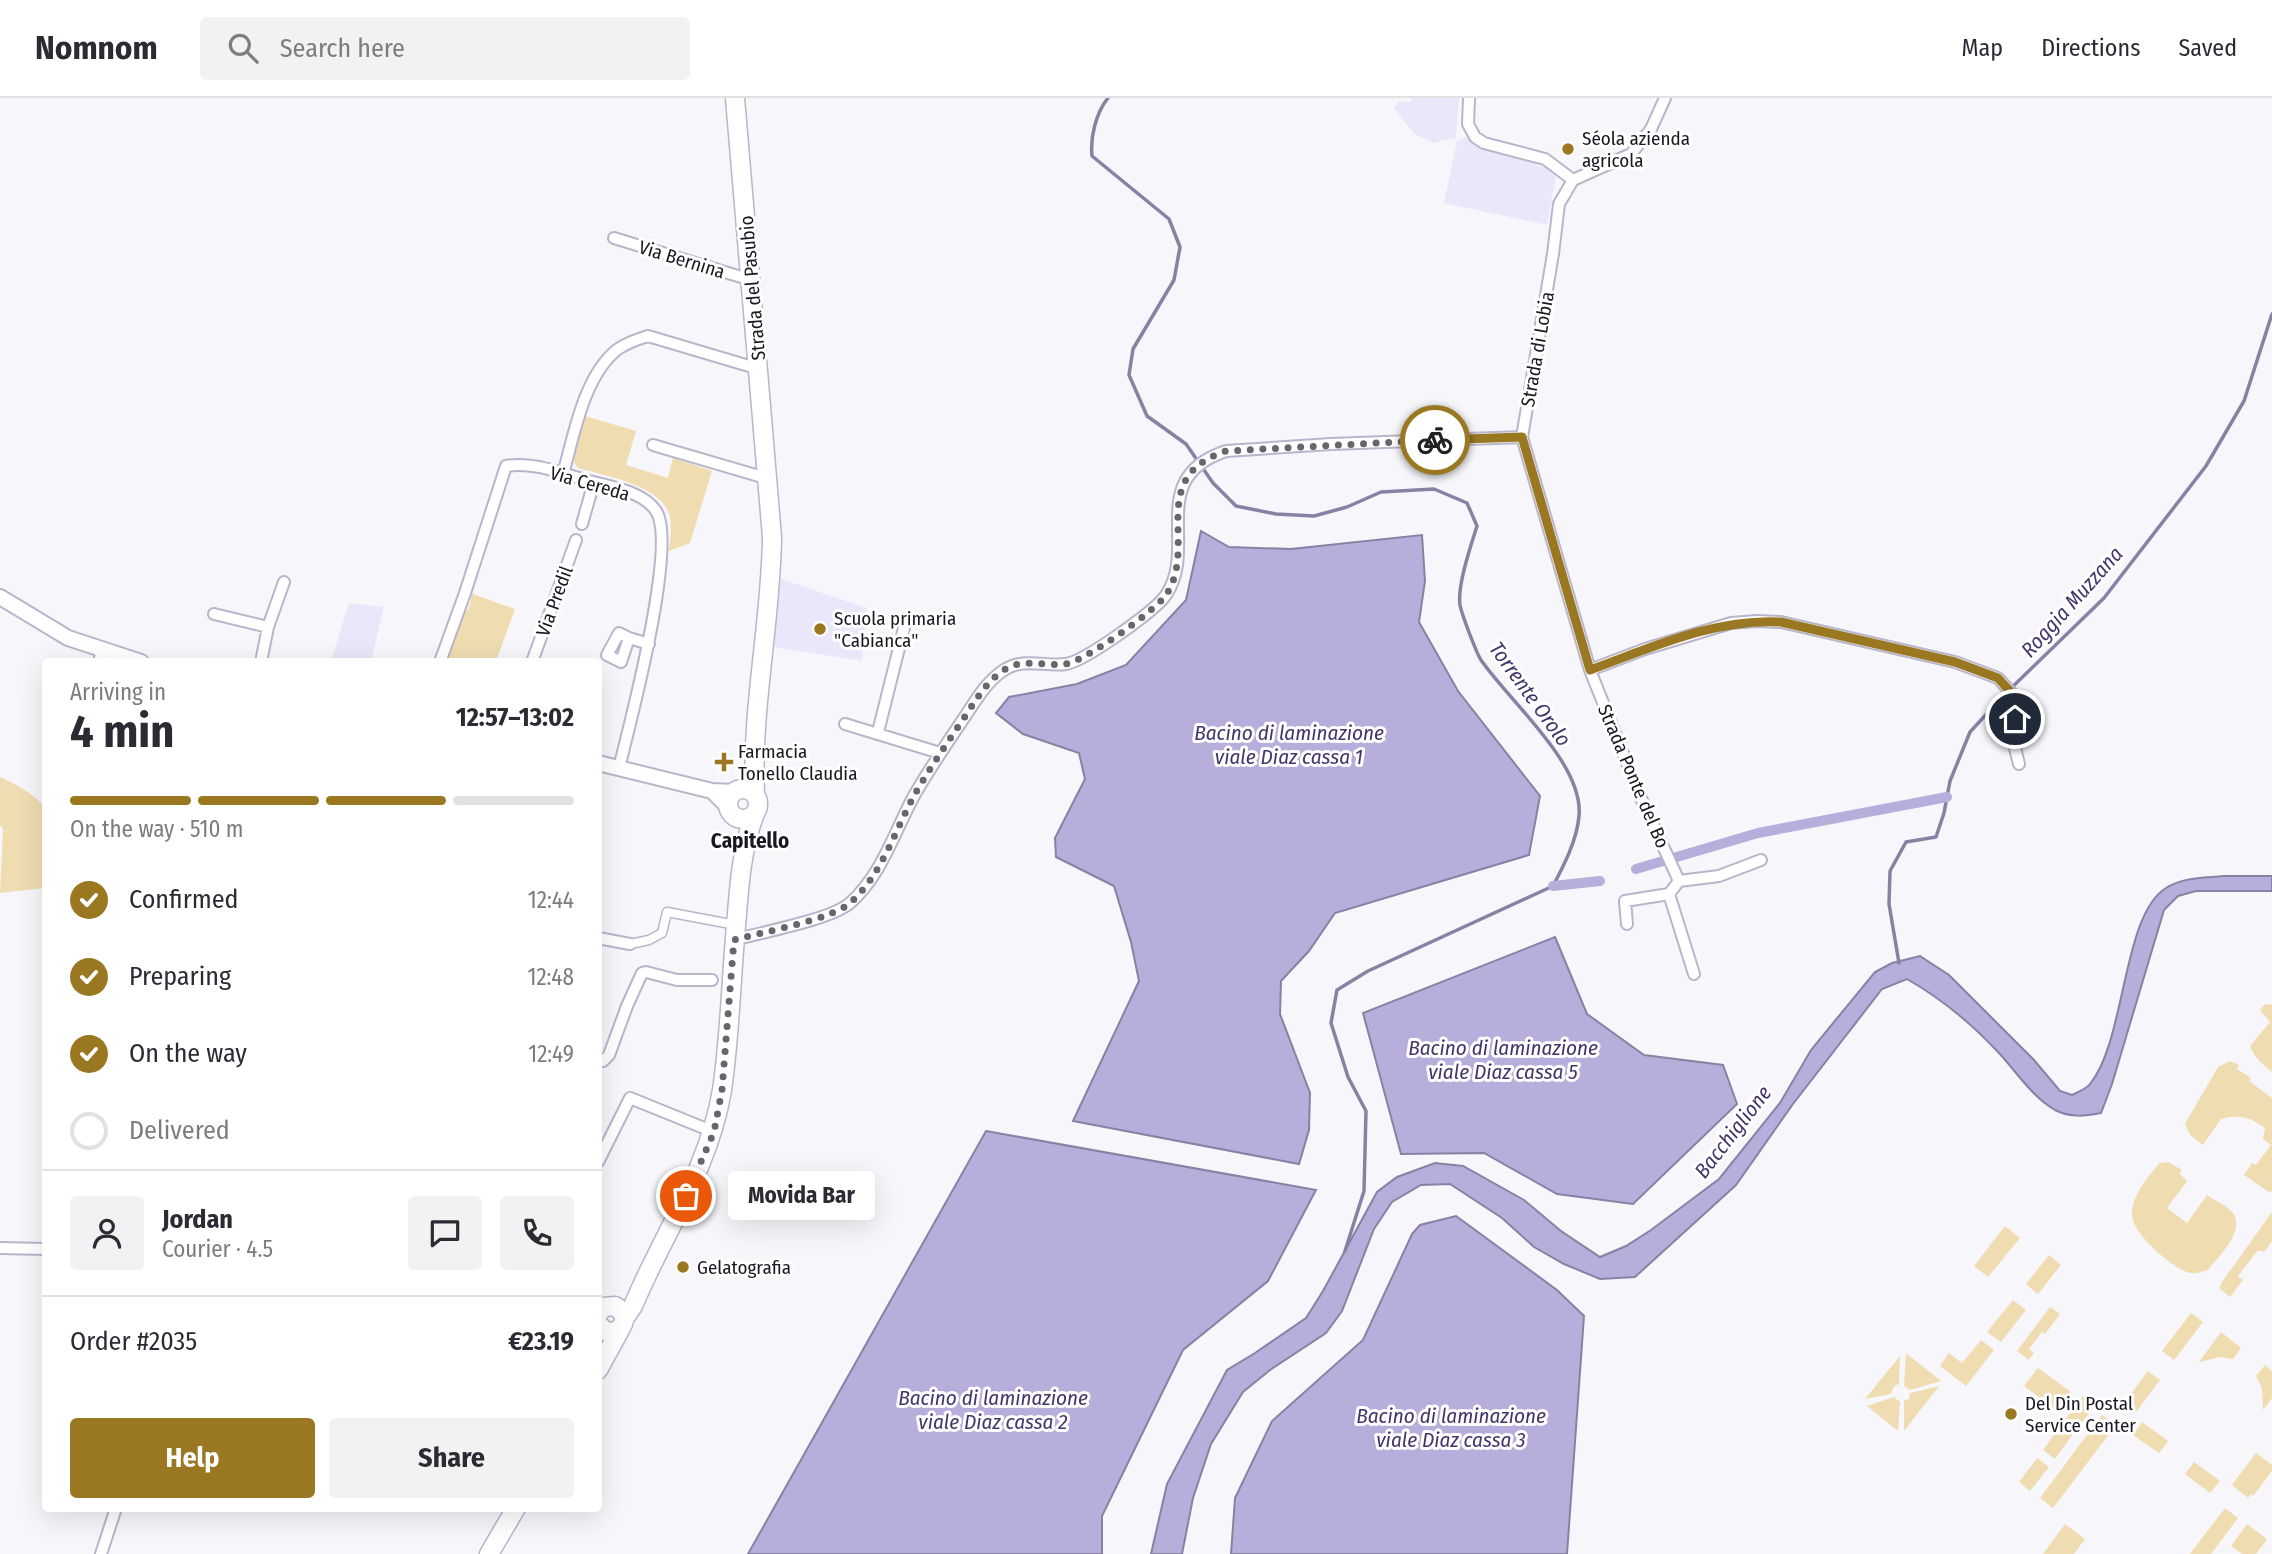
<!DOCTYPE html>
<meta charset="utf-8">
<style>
body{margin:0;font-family:"Fira Sans Condensed",sans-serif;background:#f2f2f3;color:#2b2b33;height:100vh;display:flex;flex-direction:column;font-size:26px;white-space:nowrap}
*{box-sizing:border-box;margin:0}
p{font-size:23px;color:#7c7c81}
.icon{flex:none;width:38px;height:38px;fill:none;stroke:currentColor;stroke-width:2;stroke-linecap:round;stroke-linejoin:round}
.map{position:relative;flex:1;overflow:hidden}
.drawer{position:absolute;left:42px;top:560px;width:560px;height:854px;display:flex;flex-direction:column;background:#fff;border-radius:7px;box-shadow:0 7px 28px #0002}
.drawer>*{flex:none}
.pin{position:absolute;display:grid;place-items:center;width:60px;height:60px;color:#fff;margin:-30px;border:4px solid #fff;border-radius:50%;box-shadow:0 2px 7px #0007}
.courier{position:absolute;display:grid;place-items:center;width:70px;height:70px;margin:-35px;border:5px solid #9a7822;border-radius:50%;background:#fff;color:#222;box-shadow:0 2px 9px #0007}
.bubble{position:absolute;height:49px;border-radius:7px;background:#fff;box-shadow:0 7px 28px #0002;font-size:23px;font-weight:700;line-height:49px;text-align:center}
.head em{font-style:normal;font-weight:700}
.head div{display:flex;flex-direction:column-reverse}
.head{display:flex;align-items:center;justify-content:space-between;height:119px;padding:0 28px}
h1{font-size:46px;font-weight:700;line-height:52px}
.bar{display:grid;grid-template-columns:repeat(4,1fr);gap:10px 7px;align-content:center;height:84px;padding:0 28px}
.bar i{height:9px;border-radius:5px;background:#e1e1e2}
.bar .selected{background:#9a7822}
.bar p{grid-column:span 4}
.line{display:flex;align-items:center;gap:18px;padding:0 28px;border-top:2px solid #e1e1e2}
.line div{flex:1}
.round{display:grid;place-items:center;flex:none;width:74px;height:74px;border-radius:7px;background:#f2f2f3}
ol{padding:0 28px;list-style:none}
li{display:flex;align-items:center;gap:21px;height:77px}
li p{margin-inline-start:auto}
li .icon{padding:7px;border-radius:50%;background:#9a7822;color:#fff;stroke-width:4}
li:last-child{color:#7c7c81}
li i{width:38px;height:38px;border:4px solid #e1e1e2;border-radius:50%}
.primary-button{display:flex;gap:14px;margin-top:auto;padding:14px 28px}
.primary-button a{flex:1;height:80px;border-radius:7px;background:#9a7822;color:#fff;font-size:28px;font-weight:700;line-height:80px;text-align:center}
.primary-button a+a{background:#f2f2f3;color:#2b2b33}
header{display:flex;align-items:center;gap:42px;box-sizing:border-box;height:98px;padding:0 35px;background:#fff;border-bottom:2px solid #e1e1e2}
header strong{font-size:33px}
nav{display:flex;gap:38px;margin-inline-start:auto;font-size:24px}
.search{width:490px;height:63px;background:#f2f2f3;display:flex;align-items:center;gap:18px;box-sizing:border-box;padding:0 24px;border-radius:7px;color:#7c7c81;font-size:26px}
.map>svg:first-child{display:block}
.built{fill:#ebe7fa}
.green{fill:#f0dcb1}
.water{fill:#b8aedc;stroke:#8981a4;stroke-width:2}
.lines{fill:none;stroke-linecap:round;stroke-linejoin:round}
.stream{stroke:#8981a4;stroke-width:3.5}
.canal{stroke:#b8aedc;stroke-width:10}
.pedestrian-casing{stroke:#b9b5cb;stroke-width:11}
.minor-casing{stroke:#b9b5cb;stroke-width:14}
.tertiary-casing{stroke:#b9b5cb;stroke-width:18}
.primary-casing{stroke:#b9b5cb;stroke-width:21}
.pedestrian{stroke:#fff;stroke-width:8}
.minor{stroke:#fff;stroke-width:10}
.tertiary{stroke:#fff;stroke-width:14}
.primary{stroke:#fff;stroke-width:18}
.done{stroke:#67666d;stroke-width:7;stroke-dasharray:0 12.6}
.route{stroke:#9a7822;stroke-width:9}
.poi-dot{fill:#9a7822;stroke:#fff;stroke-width:2.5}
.labels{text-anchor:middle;stroke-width:6;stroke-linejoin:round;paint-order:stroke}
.poi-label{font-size:19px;fill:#1a1820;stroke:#fff;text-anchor:start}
.street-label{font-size:19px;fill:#1a1820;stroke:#fff}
.water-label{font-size:21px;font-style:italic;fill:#44346c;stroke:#fff}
.neighbourhood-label{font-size:21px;font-weight:bold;fill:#1a1820;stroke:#fff}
</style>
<header>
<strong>Nomnom</strong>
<div class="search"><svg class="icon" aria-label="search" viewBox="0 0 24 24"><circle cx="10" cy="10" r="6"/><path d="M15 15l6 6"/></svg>Search here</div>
<nav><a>Map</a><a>Directions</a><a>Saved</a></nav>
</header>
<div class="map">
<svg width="2272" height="1456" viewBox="0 0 2272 1456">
<rect width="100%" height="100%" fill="#f7f6fb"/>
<!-- built -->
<path class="built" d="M1411,0H1459L1456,40L1432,45L1415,36L1402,21L1394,9L1399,3L1411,4Z
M1470,37L1536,61L1535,67L1557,72L1547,127L1444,105L1457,43Z
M778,480L867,510L862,563L774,549Z
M349,505L384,509L371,563H331Z"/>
<!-- green -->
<path class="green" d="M585,318L636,333L626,367L668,380L673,360L712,373L690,445L669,453C670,443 672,430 670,420C664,387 605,378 578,370L573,363Z
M470,495L515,511L496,563L446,564L464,511L468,512L471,503Z
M0,679C17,687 35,696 46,711L45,790L0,795L3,731L0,727Z
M2265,906L2272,907V974C2263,967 2254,959 2250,948L2270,924L2260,912Z
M2230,963L2239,967L2237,971L2251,980L2249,983L2272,1000V1093L2269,1094L2244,1077L2252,1065L2256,1067L2271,1047L2263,1041L2265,1030C2250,1019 2240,1016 2221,1021L2203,1047L2190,1037L2185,1026L2218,969Z
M2168,1064L2182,1072L2180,1076L2187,1083L2167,1110L2187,1125L2207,1097C2214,1102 2225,1107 2231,1113C2248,1131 2219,1158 2208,1172C2201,1174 2194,1177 2187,1174C2170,1168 2132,1135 2132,1117C2131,1099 2148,1078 2160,1065Z
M2272,1114V1143L2264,1154L2258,1152L2238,1178L2243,1182L2230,1199L2219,1190L2222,1184Z
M2005,1128L2020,1140L1988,1179L1974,1168Z
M2049,1157L2061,1167L2038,1196L2026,1186Z
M2013,1202L2026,1212L2001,1244L1987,1234Z
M2050,1209L2060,1216L2045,1236L2042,1234L2029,1251L2034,1255L2029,1262L2017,1253Z
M2191,1215L2203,1224L2174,1262L2162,1253Z
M2221,1234L2241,1250L2233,1261L2220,1259L2199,1264Z
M1981,1242L1994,1252L1966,1288L1940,1268L1949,1255L1962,1265Z
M1906,1255L1941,1283L1910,1292L1904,1288Z
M1900,1258L1899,1286L1894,1288L1891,1296L1865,1301Z
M2265,1267L2272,1273V1300L2263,1312L2262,1290L2256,1278Z
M2038,1270L2071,1294L2057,1313L2024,1288Z
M2148,1273L2160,1282L2136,1314L2124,1305Z
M1939,1288L1904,1333V1303L1909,1301L1910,1295Z
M2083,1298L2095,1307L2076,1332L2064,1323Z
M1894,1299L1900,1304L1898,1333L1867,1308Z
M2102,1317L2116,1327L2053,1410L2040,1400Z
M2142,1324L2168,1343L2159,1355L2133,1337Z
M2061,1327L2073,1336L2055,1361L2043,1352Z
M2256,1355L2272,1367V1373L2253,1398L2251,1396L2248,1400L2232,1387Z
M2037,1360L2049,1369L2030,1393L2019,1384Z
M2194,1364L2220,1383L2210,1395L2185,1376Z
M2225,1410L2238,1420L2211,1456H2190Z
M2065,1426L2085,1441L2074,1456H2043Z
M2247,1426L2267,1441L2256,1456H2242L2231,1448Z"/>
<!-- water -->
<path class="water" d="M1201,433L1229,449L1291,451L1422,437L1425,483L1419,524L1458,593L1540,698L1529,757L1335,815L1309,853L1281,883L1280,916L1310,995L1309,1032L1299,1066L1073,1023L1139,883L1131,844L1114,788L1056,759L1055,740L1085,681L1079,655L1023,636L996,615L1009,599L1077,586L1126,567L1186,502Z
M2223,778H2272V793H2196L2178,798L2164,812L2112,986L2101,1015C2085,1018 2070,1020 2055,1012C2032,999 2016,973 1998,954C1971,925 1942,901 1907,881L1882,891L1793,1006L1736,1087L1635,1179L1600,1181L1564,1166L1534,1149L1502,1120L1450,1086L1421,1087L1392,1104L1374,1131L1342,1213L1326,1235L1270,1272L1243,1294L1211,1346L1193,1400L1182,1456H1151L1167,1386L1227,1272L1255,1255L1306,1220L1323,1193L1377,1094L1397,1079L1435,1065L1463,1068L1524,1102L1561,1133L1600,1159L1626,1148L1651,1132L1719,1081L1780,1005L1811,952L1875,874L1892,865L1920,858L1949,877L2034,962L2060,993L2072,997C2078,994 2086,991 2090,986C2126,942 2122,817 2166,790C2183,779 2204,780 2223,778Z
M1555,839L1587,916L1644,957L1723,967L1737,1006L1633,1106L1557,1096L1484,1055L1401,1056L1363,915Z
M986,1033L1316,1092L1268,1183L1183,1252L1102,1418V1456H748Z
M1456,1118L1557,1192L1584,1218L1567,1456H1231L1235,1400L1272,1323L1363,1242L1412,1136L1420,1127Z"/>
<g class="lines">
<!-- stream -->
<path class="stream" d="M1108,0C1096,15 1090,39 1092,58L1169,121L1180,149L1174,182L1133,251L1129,277L1140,302L1147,318L1186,346L1213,385L1236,408L1276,416L1314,418L1347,409L1381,394L1434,391L1467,405L1477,428C1471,447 1457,488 1460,507C1462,517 1476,554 1481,562C1509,603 1584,666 1579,718C1577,742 1564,767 1553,788L1368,873L1337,892L1331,925L1348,979L1366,1013L1364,1093L1345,1153
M1899,865L1889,806L1890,773L1906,744L1936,739L1944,715L1950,683L1970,634L2005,596L2104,500L2206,368L2244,303L2272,216"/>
<!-- canal -->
<path class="canal" d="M1636,771L1758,735L1947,699
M1553,788L1600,783"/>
<!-- pedestrian casing -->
<g class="pedestrian-casing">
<path id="pedestrian" d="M630,846L649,842L662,835L667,814L736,827"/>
</g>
<!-- minor casing -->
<g class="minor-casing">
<path id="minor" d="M1469,0L1468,26L1475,39L1484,45L1545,61L1573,82
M614,140L751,182
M1522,339L1590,572L1640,698L1679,783
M653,347L769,381
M563,376C574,337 584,277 618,251C627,245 638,241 648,238L759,271
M582,426L594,384
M214,516L268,529
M629,540L619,535L607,557L621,564L629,540L649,546
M99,564L102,551
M261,564L268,529L284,484
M440,564L465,495L506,368C533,363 563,376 589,383C610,388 644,394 656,413C678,446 630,625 619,670
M532,564L576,442
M1590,572L1645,551L1731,525L1757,523L1781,524L1955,564L1998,580L2016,600L2015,650L2019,666
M845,626L940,655
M878,634L904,530
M1679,783L1669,796L1694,876
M1679,783L1719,778L1761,762
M1627,826L1625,803L1669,796
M598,840L630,846
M734,842C762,834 830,822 850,805C882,777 895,732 915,696C930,670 947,645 964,620C976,602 986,584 1004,572C1024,559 1045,569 1066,566C1085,563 1155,513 1166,497C1199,448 1145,380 1226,353L1331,346L1522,339L1553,156L1559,106L1573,82L1631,56L1651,31L1665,0
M598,964L603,963L609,957L627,908L642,875L646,874L677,882H712
M598,1064L630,1000L714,1034
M0,1150L46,1151
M101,1456L116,1410"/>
</g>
<!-- tertiary casing -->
<g class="tertiary-casing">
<path id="tertiary" d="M0,499L68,540L141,564
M598,665L712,693L734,694
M712,693L728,709"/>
</g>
<!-- primary casing -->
<g class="primary-casing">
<path id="primary" d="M735,0L772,439C771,525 751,610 755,696
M728 706a15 15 0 1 1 30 0a15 15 0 1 1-30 0Z
M598,1216L604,1209L615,1208C631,1218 624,1237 605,1233L598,1226
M624,1221L633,1208C663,1136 709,1071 722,992C730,938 731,882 736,828C739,791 741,753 754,718
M598,1272L620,1232
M489,1456L516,1410"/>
</g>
<!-- pedestrian -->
<use href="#pedestrian" class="pedestrian"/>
<!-- minor -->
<use href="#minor" class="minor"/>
<!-- tertiary -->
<use href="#tertiary" class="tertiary"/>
<!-- primary -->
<use href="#primary" class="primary"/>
</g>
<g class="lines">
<!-- done -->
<path class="done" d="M686,1098L714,1034L722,992L734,842C762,834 830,822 850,805C882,777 895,732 915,696C930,670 947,645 964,620C976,602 986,584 1004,572C1024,559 1046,569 1066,566C1085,563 1155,513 1166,497C1199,447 1145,380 1226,353L1435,342"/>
<!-- route -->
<path class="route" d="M1435,342L1522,339L1590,572C1651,550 1715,520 1781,524L1955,564L1998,580L2016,600L2015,621"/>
</g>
<!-- markers -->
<g class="poi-dot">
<circle cx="1568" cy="51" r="7"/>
<circle cx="820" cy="531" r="7"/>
<path d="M720.5 653.5h7v7h7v7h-7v7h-7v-7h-7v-7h7z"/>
<circle cx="683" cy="1169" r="7"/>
<circle cx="2011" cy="1316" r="7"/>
</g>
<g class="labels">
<!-- poi labels -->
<g class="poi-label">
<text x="1582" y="47">Séola azienda<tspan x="1582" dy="22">agricola</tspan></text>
<text x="834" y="527">Scuola primaria<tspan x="834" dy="22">"Cabianca"</tspan></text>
<text x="738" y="660">Farmacia<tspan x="738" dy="22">Tonello Claudia</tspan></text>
<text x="697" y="1176">Gelatografia</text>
<text x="2025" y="1312">Del Din Postal<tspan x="2025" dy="22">Service Center</tspan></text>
</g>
<!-- street labels -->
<g class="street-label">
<text transform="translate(682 161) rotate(17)" y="7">Via Bernina</text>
<text transform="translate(752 190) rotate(-95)" y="7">Strada del Pasubio</text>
<text transform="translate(1537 251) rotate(-80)" y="7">Strada di Lobia</text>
<text transform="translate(590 385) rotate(16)" y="7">Via Cereda</text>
<text transform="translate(554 503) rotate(-70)" y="7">Via Predil</text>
<text transform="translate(1634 678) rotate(67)" y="7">Strada Ponte del Bo</text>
</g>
<!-- water labels -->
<g class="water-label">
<text transform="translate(2072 504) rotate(-48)" y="7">Roggia Muzzana</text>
<text transform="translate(1530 596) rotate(54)" y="7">Torrente Orolo</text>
<text x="1289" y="642">Bacino di laminazione<tspan x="1289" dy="24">viale Diaz cassa 1</tspan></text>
<text x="1503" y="957">Bacino di laminazione<tspan x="1503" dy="24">viale Diaz cassa 5</tspan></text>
<text transform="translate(1733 1034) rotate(-52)" y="7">Bacchiglione</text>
<text x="993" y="1307">Bacino di laminazione<tspan x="993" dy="24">viale Diaz cassa 2</tspan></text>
<text x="1451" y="1325">Bacino di laminazione<tspan x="1451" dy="24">viale Diaz cassa 3</tspan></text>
</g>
<!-- neighbourhood labels -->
<g class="neighbourhood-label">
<text x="750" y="750">Capitello</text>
</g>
</g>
</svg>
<div class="pin" style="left:686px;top:1098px;background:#ea580c"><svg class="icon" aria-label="bag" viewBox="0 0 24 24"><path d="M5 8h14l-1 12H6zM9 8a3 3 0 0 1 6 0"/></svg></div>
<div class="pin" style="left:2015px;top:621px;background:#1f2937"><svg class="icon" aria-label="home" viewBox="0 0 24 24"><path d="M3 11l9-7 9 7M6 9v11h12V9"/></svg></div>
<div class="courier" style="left:1435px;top:342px"><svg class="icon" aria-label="bike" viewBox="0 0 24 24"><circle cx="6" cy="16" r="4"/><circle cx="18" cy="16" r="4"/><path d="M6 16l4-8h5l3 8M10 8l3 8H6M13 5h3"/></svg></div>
<div class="bubble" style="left:728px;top:1073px;width:147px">Movida Bar</div>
<section class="drawer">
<div class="head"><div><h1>4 min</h1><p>Arriving in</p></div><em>12:57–13:02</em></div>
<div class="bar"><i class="selected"></i><i class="selected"></i><i class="selected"></i><i></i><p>On the way · 510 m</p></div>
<ol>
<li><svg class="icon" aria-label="check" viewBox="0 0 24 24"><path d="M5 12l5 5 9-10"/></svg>Confirmed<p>12:44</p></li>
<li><svg class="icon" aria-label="check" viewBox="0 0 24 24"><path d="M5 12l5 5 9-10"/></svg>Preparing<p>12:48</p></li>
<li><svg class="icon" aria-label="check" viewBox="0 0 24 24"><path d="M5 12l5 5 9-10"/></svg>On the way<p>12:49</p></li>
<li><i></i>Delivered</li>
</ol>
<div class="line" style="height:126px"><a class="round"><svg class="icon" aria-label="person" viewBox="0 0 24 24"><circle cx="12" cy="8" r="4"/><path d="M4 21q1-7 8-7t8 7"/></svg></a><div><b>Jordan</b><p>Courier · 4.5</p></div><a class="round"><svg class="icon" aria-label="chat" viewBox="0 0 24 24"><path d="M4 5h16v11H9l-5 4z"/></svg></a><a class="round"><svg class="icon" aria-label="phone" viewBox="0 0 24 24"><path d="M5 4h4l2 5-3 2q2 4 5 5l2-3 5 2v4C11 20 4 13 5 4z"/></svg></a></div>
<div class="line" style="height:91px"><div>Order #2035</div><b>€23.19</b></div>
<div class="primary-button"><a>Help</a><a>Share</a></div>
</section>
</div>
